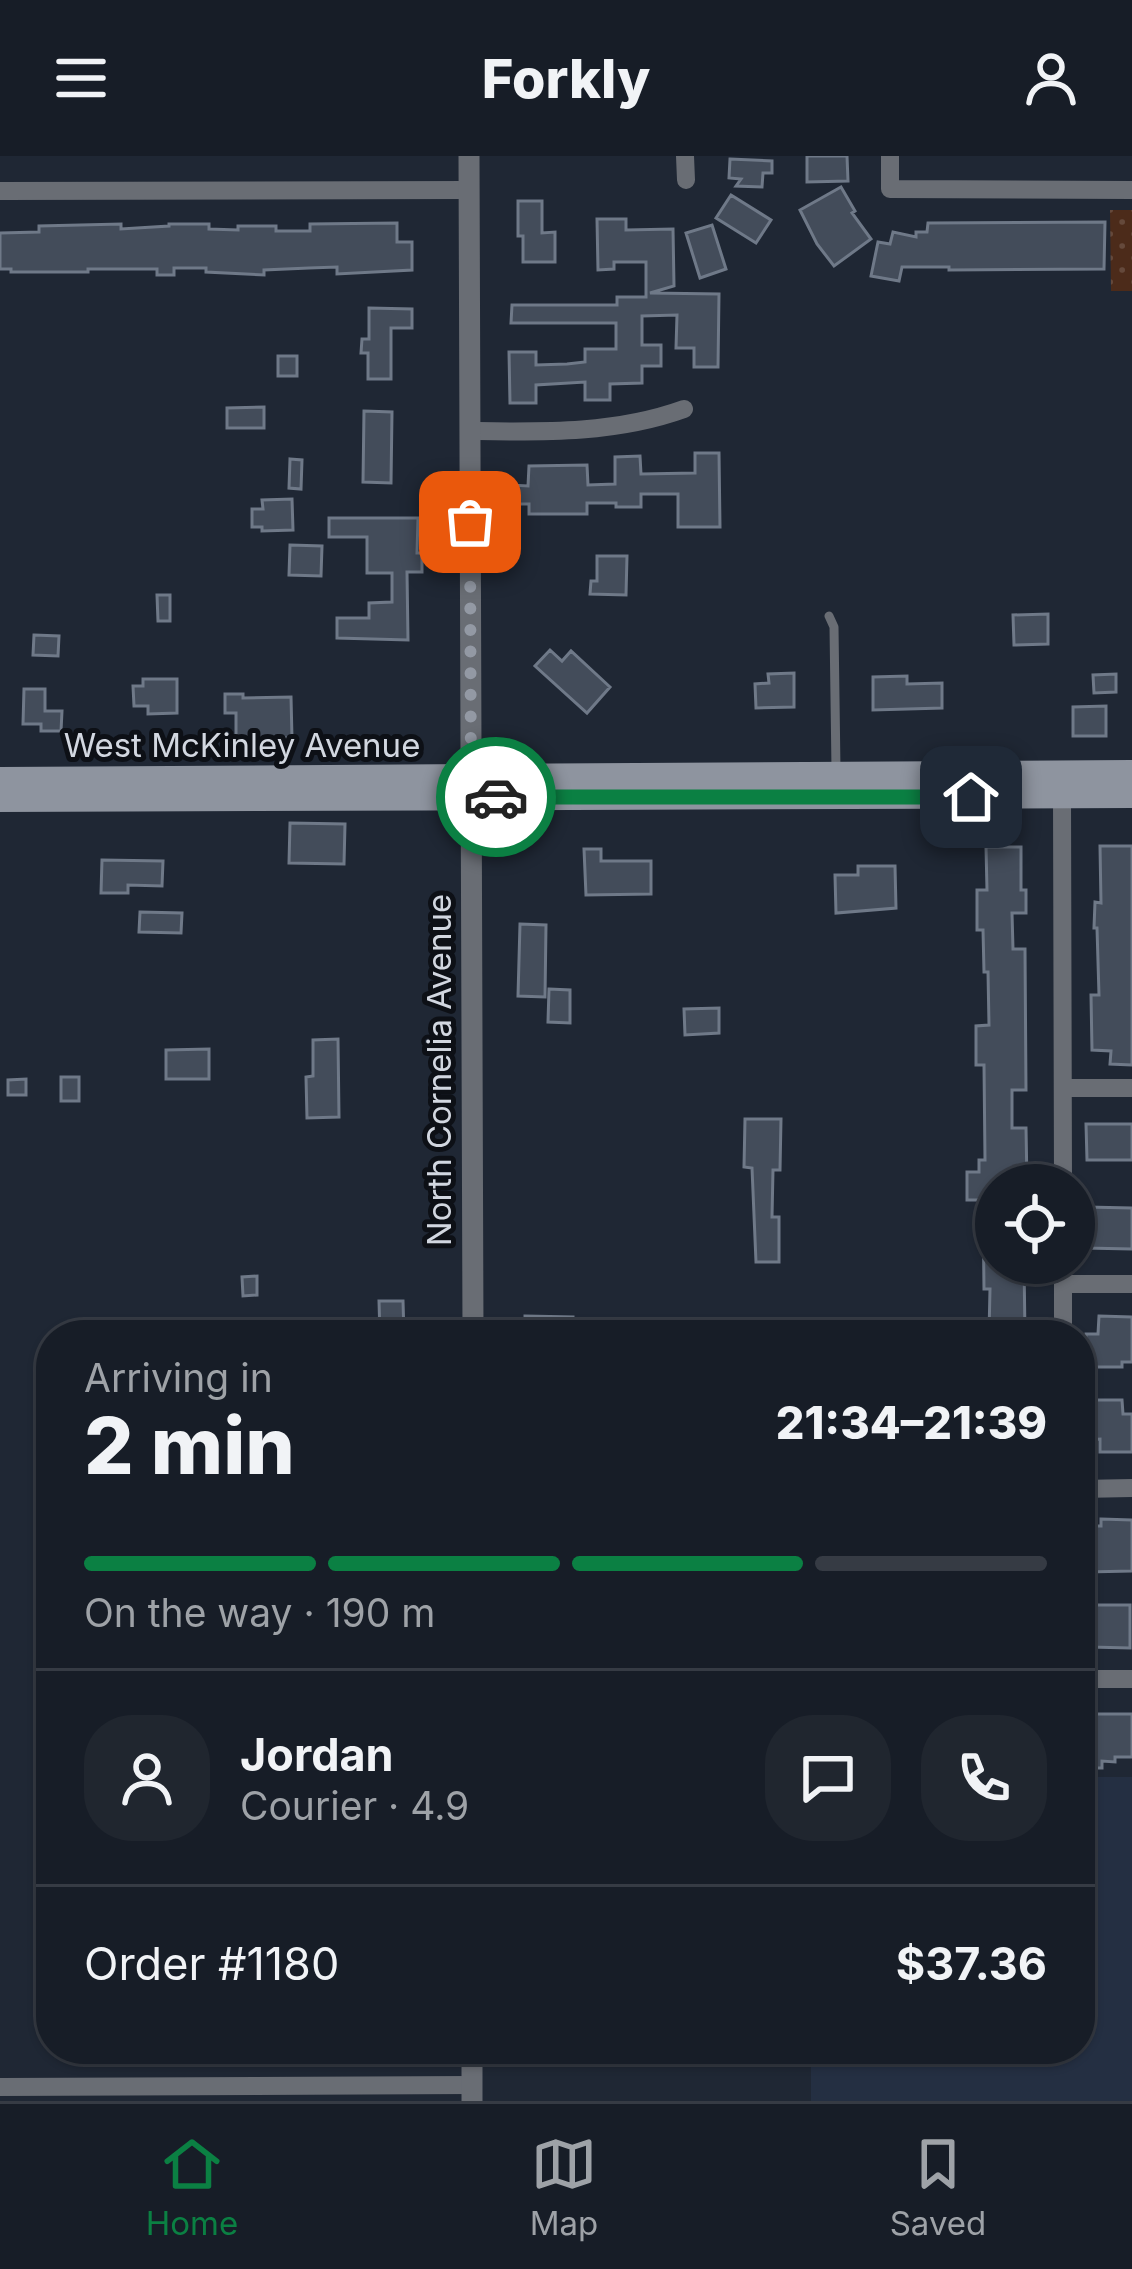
<!DOCTYPE html>
<meta charset="utf-8">
<style>
body{margin:0;font-family:Inter,sans-serif;background:#20262f;color:#f1f3f6;height:100vh;display:flex;flex-direction:column;font-size:45px;white-space:nowrap}
*{box-sizing:border-box;margin:0}
p{font-size:39px;color:#9ea2a7}
.icon{flex:none;width:66px;height:66px;fill:none;stroke:currentColor;stroke-width:2;stroke-linecap:round;stroke-linejoin:round}
.map{position:relative;flex:1;overflow:hidden}
.side{position:absolute;left:36px;top:1164px;width:1059px;height:744px;display:flex;flex-direction:column;background:#171d27;border-radius:48px;box-shadow:0 3px 9px #0004,0 0 0 3px #363b44}
.side>*{flex:none}
.buttons{position:absolute;left:975px;top:1008px;display:grid;gap:24px}
.buttons a{display:grid;place-items:center;width:120px;height:120px;border-radius:50%;background:#171d27;box-shadow:0 3px 9px #0004,0 0 0 3px #363b44;font-size:60px}
.pin{position:absolute;display:grid;place-items:center;width:102px;height:102px;color:#fff;margin:-51px;border-radius:24px;box-shadow:0 6px 18px #0006}
.courier{position:absolute;display:grid;place-items:center;width:120px;height:120px;margin:-60px;border:9px solid #0b8043;border-radius:50%;background:#fff;color:#222;box-shadow:0 3px 15px #0007}
.headline em{font-style:normal;font-weight:800}
.headline div{display:flex;flex-direction:column-reverse}
.headline{display:flex;align-items:center;justify-content:space-between;height:204px;padding:0 48px}
h1{font-size:78px;font-weight:800;line-height:90px}
.bar{display:grid;grid-template-columns:repeat(4,1fr);gap:18px 12px;align-content:center;height:144px;padding:0 48px}
.bar i{height:15px;border-radius:9px;background:#363b44}
.bar .active{background:#0b8043}
.bar p{grid-column:span 4}
.line{display:flex;align-items:center;gap:30px;padding:0 48px;border-top:3px solid #363b44}
.line div{flex:1}
.round{display:grid;place-items:center;flex:none;width:126px;height:126px;border-radius:48px;background:#20262f}
header{display:flex;justify-content:space-between;align-items:center;height:156px;padding:0 48px;background:#171d27;font-size:54px;font-weight:800}
.tab-bar{display:flex;justify-content:space-around;align-items:center;height:168px;border-top:3px solid #363b44;background:#171d27;font-size:33px;color:#9ea2a7}
.tab-bar a{display:grid;justify-items:center;gap:6px}
.tab-bar .active{color:#0b8043}
.map>svg:first-child{display:block}
.built{fill:#242f42}
.grass{fill:url(#grass-dots)}
.building{fill:#434c5a;stroke:#6f7988;stroke-width:3}
.lines{fill:none;stroke-linecap:round;stroke-linejoin:round}
.service{stroke:#696d74;stroke-width:9}
.minor{stroke:#696d74;stroke-width:18}
.tertiary{stroke:#696d74;stroke-width:21}
.secondary{stroke:#8e949f;stroke-width:24}
.done{stroke:#9399a4;stroke-width:12;stroke-dasharray:0 21.6}
.route{stroke:#0b8043;stroke-width:15}
.labels{text-anchor:middle;stroke-width:10;stroke-linejoin:round;paint-order:stroke}
.street-label{font-size:33px;fill:#d2d7e0;stroke:#0d1016}
</style>
<header><svg class="icon" aria-label="menu" viewBox="0 0 24 24"><path d="M4 6h16M4 12h16M4 18h16"/></svg>Forkly<svg class="icon" aria-label="person" viewBox="0 0 24 24"><circle cx="12" cy="8" r="4"/><path d="M4 21q1-7 8-7t8 7"/></svg></header>
<div class="map">
<svg width="1132" height="1945" viewBox="0 0 1132 1945">
<defs>
<pattern id="grass-dots" width="8" height="8" patternUnits="userSpaceOnUse" patternTransform="scale(3)"><rect width="8" height="8" fill="#4c2b1a"/><path d="M2 2h.1M6 6h.1" fill="none" stroke="#65493b" stroke-width="1.8" stroke-linecap="round"/></pattern>
</defs>
<rect width="100%" height="100%" fill="#1f2734"/>
<!-- built -->
<path class="built" d="M1080,1621H1132V1945H811V1893H1080Z"/>
<!-- grass -->
<path class="grass" d="M1110,54H1132V135H1111Z"/>
<!-- building -->
<path class="building" d="M807,0H847L848,25L807,26Z
M730,3L772,5V17H763L762,31L736,30L741,23L729,22Z
M841,31L855,55L852,57L871,83L834,110L817,88L800,54Z
M731,39L771,64L756,87L716,62Z
M518,45H542V77L555,76V106H523V80H518Z
M597,63H626V74L673,73L674,130L650,137L719,138L718,211H694V192H676L677,159L642,160V189H661V210H642V227L610,228V244H585V226L536,229V247H510L509,196H536V209L567,208L585,206V193H616V167H511L512,149H617V141H646V106H614V113L598,114Z
M1105,66L1104,113L949,114V111H902L899,125L871,120L878,86L890,88L893,76L916,81V76H927L928,67Z
M397,67V86H412V114L337,118V111L309,112L264,114V119L206,116V112H174V119H157V113H88V116H11V113H0V77L39,76V70L121,68V73L169,70V68H209V73L238,74V70H276V75H310V68Z
M712,69L726,113L700,122L686,77Z
M369,152L412,153V172H391V223H368V197H361L362,183H369Z
M278,200H297V220H278Z
M264,251V272H227V252Z
M364,255L392,256L391,327L363,326Z
M695,297H719L720,371H678V338H641V351H616V347H587V358H529V348H511V329L528,330L529,310L587,309L588,329L615,328V301L640,300L641,318L695,317Z
M290,303L302,304L301,333L289,332Z
M292,343L293,374L262,375V371H252V353H263L262,344Z
M329,362H418L417,397H422V416H407L408,484L337,482V462H369V447L392,446V417H367V381H329Z
M290,389L322,390L321,420L289,419Z
M597,400H627L626,439L590,438L591,425H597Z
M157,439H170V465H158Z
M1048,458V488L1014,489L1013,459Z
M34,479L59,480L58,500L33,499Z
M550,494L562,505L571,495L610,531L587,557L535,510Z
M794,517V551L756,552L755,528L769,527L768,518Z
M1116,518V536L1094,537L1093,519Z
M907,520V528L942,527V552L873,554V521Z
M143,523H177V557L148,558V550H134L133,530H143Z
M24,533H45V555H62L61,575H41V568H23Z
M225,538H243V542L291,541L292,582L236,581V557H225Z
M1106,550V580H1073V551Z
M290,667L345,668L344,708L289,707Z
M1100,690H1132V909L1110,908L1111,895L1092,894L1091,839H1099L1097,772H1094L1095,746L1101,747Z
M986,691H1021V734H1026V757H1012L1013,793H1025L1026,934H1012V972H1026L1027,1028L996,1029V1107H1024L1025,1179L989,1178L990,1133H984L983,1044H967V1016H979V1004H985L984,909H976V870L989,869L988,816H984L983,774H977V734H987Z
M584,693H601V705H651V738L586,739Z
M102,704L163,705L162,730L128,729V737H101Z
M858,710H895L896,752L836,757L835,719H858Z
M140,756L182,757L181,777L139,776Z
M520,768L546,769L545,841L518,840Z
M549,833L570,834V867L548,866Z
M719,852V877L685,879L684,853Z
M338,883L339,961L307,962L306,921L313,920V884Z
M209,893V923H166V894Z
M61,921H79V945H61Z
M26,923V939H8V924Z
M745,963H781L780,1014H773L772,1061H779V1106H756L752,1012L744,1011Z
M1086,968H1132V1004H1087Z
M1086,1051L1132,1052V1093L1085,1092Z
M257,1120V1139L243,1140L242,1121Z
M379,1145H403L404,1179H380Z
M525,1160L573,1161V1179H525Z
M1099,1160L1132,1161V1206H1122V1211H1085L1086,1178H1098Z
M1086,1244H1122L1123,1258H1132V1296H1100V1283L1086,1284Z
M1101,1363L1132,1364V1415L1087,1416V1370H1101Z
M1091,1449H1130V1492L1090,1491Z
M1091,1558H1132V1601H1115V1606L1102,1605V1612H1088V1605H1080V1571L1091,1572Z"/>
<g class="lines">
<!-- service -->
<path class="service" d="M829,460L834,471L836,613"/>
<!-- minor -->
<path class="minor" d="M685,0L686,24
M890,0V33L1132,34
M0,35L469,34
M470,275C542,276 615,278 684,253
M1062,641L1063,1029
M1063,932H1132
M1063,1107V1179
M1063,1128H1132
M1080,1333L1132,1332
M1080,1523H1132
M0,1931L472,1929"/>
<!-- tertiary -->
<path class="tertiary" d="M469,0L473,1179
M472,1893V1945"/>
<!-- secondary -->
<path class="secondary" d="M0,623L1132,616
M0,644L1132,640"/>
</g>
<g class="lines">
<!-- done -->
<path class="done" d="M470,366L471,641H496"/>
<!-- route -->
<path class="route" d="M496,641H971"/>
</g>
<g class="labels">
<!-- street labels -->
<g class="street-label">
<text x="242" y="601">West McKinley Avenue</text>
<text transform="translate(439 914) rotate(-90)" y="12">North Cornelia Avenue</text>
</g>
</g>
</svg>
<div class="buttons">
<a><svg class="icon" aria-label="locate" viewBox="0 0 24 24"><circle cx="12" cy="12" r="6"/><path d="M12 2v4M12 18v4M2 12h4M18 12h4"/></svg></a>
</div>
<div class="pin" style="left:470px;top:366px;background:#ea580c"><svg class="icon" aria-label="bag" viewBox="0 0 24 24"><path d="M5 8h14l-1 12H6zM9 8a3 3 0 0 1 6 0"/></svg></div>
<div class="pin" style="left:971px;top:641px;background:#1f2937"><svg class="icon" aria-label="home" viewBox="0 0 24 24"><path d="M3 11l9-7 9 7M6 9v11h12V9"/></svg></div>
<div class="courier" style="left:496px;top:641px"><svg class="icon" aria-label="car" viewBox="0 0 24 24"><path d="M5 17H2v-5l4-1 3-4h7l3 4 3 1v5h-3M9 17h6M6 11h13"/><circle cx="7" cy="17" r="2"/><circle cx="17" cy="17" r="2"/></svg></div>
<section class="side">
<div class="headline"><div><h1>2 min</h1><p>Arriving in</p></div><em>21:34–21:39</em></div>
<div class="bar"><i class="active"></i><i class="active"></i><i class="active"></i><i></i><p>On the way · 190 m</p></div>
<div class="line" style="height:216px"><a class="round"><svg class="icon" aria-label="person" viewBox="0 0 24 24"><circle cx="12" cy="8" r="4"/><path d="M4 21q1-7 8-7t8 7"/></svg></a><div><b>Jordan</b><p>Courier · 4.9</p></div><a class="round"><svg class="icon" aria-label="chat" viewBox="0 0 24 24"><path d="M4 5h16v11H9l-5 4z"/></svg></a><a class="round"><svg class="icon" aria-label="phone" viewBox="0 0 24 24"><path d="M5 4h4l2 5-3 2q2 4 5 5l2-3 5 2v4C11 20 4 13 5 4z"/></svg></a></div>
<div class="line" style="height:156px"><div>Order #1180</div><b>$37.36</b></div>
</section>
</div>
<nav class="tab-bar">
<a class="active"><svg class="icon" aria-label="home" viewBox="0 0 24 24"><path d="M3 11l9-7 9 7M6 9v11h12V9"/></svg>Home</a>
<a><svg class="icon" aria-label="map" viewBox="0 0 24 24"><path d="M3 6l6-2 6 2 6-2v14l-6 2-6-2-6 2zM9 4v14M15 6v14"/></svg>Map</a>
<a><svg class="icon" aria-label="saved" viewBox="0 0 24 24"><path d="M7 4h10v16l-5-4-5 4z"/></svg>Saved</a>
</nav>
